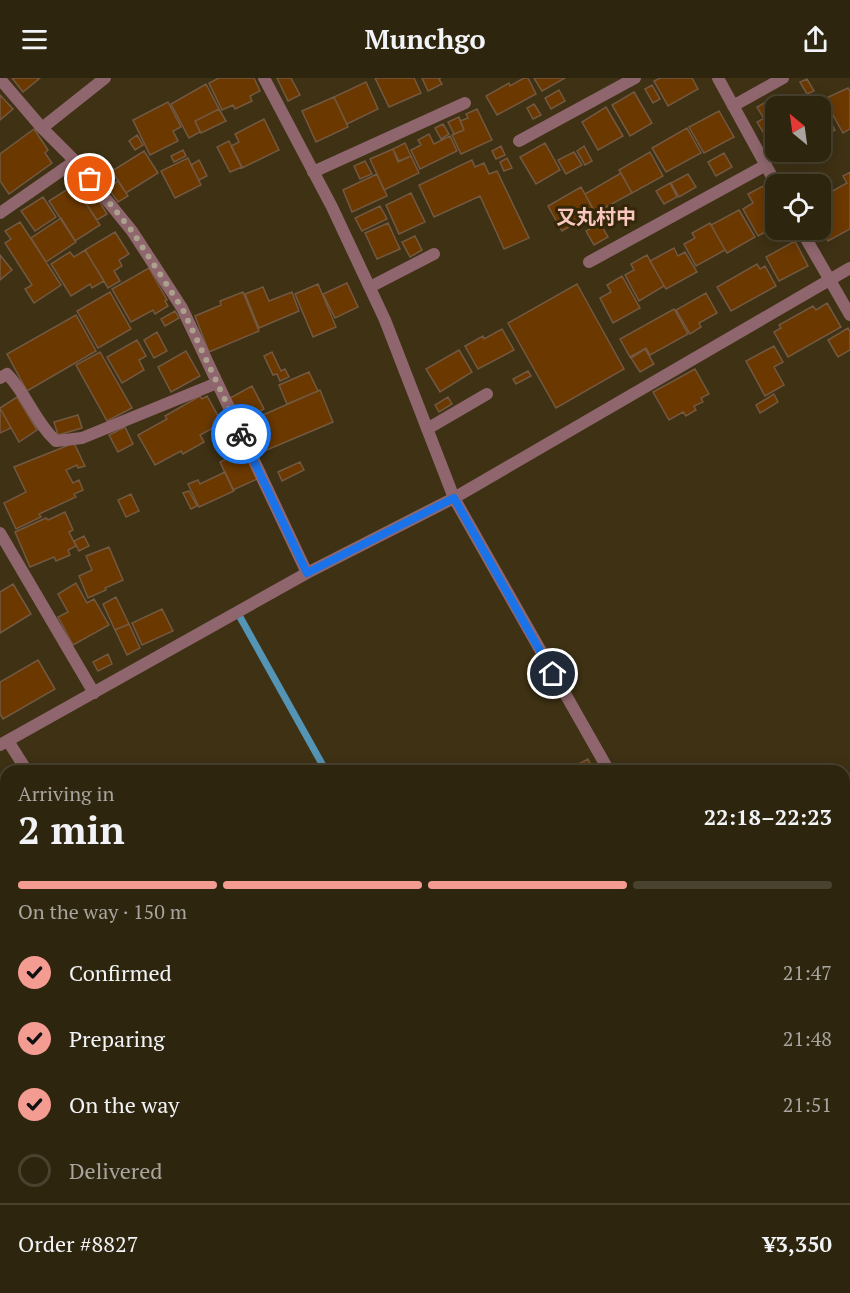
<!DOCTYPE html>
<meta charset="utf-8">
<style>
body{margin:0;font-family:"PT Serif","Noto Sans JP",serif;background:#3a311d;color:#f1f3f6;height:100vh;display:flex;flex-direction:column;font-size:22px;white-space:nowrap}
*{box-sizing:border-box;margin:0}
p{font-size:20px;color:#a7a59e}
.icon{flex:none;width:33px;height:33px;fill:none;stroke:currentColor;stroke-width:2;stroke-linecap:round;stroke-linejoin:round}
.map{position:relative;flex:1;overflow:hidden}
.panel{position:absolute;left:0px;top:687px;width:850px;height:528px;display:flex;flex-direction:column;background:#2e250f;border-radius:18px 18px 0 0;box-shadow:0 3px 15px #0003,0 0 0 2px #49422f}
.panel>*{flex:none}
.needle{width:39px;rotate:331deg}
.controls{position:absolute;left:765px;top:18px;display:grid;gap:12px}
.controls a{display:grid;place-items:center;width:66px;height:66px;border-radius:12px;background:#2e250f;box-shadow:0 3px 15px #0003,0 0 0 2px #49422f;font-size:30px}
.pin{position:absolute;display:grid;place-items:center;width:51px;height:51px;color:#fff;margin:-26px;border:3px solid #fff;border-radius:50%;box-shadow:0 2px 6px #0007}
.courier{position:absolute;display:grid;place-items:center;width:60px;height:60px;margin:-30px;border:4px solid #1a73e8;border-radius:50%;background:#fff;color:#222;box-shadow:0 2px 8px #0007}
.summary em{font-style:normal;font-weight:700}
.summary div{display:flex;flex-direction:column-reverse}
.summary{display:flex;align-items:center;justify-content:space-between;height:102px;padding:0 18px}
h1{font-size:39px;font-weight:700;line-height:45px}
.bar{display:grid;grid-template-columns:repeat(4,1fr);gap:9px 6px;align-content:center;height:72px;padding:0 18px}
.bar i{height:8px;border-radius:4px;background:#49422f}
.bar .active{background:#f59c92}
.bar p{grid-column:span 4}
.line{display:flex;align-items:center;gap:15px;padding:0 18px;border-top:2px solid #49422f}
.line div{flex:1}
ol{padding:0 18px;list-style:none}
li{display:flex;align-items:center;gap:18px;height:66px}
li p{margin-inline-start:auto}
li .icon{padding:6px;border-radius:50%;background:#f59c92;color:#111;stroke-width:4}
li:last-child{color:#a7a59e}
li i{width:33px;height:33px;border:3px solid #49422f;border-radius:50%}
header{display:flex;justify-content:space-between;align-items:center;height:78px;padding:0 18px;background:#2e250f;font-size:27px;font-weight:700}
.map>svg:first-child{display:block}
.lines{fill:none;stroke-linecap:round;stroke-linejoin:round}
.stream{stroke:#5494b5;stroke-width:7}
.building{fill:#6b3900;stroke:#735842;stroke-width:1.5}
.street{stroke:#8f666d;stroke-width:12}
.done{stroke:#aba18c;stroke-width:6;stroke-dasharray:0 10.8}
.route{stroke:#1a73e8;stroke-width:8}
.labels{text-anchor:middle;stroke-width:6;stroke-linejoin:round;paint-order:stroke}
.quarter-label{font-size:20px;font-weight:bold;fill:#f9c6bf;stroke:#342709}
</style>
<header><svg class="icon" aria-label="menu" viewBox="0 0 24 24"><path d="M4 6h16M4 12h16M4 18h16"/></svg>Munchgo<svg class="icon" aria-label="share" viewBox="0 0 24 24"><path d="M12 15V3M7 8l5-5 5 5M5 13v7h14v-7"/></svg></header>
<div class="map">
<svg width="850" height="1215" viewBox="0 0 850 1215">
<rect width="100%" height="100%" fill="#3e3114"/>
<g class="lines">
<!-- stream -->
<path class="stream" d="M240,539L326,693
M617,1209L621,1215"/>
</g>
<!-- building -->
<path class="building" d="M12,0H40L23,14Z
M219,0H254L260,13L250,18L252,23L235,31L233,27L222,32L209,5Z
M277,0H291L300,17L288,23Z
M375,0H414L421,15L389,29Z
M422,0H441L439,1L442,6L428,13Z
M524,0H528L536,16L497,37L486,18L509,5L510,8Z
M534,0H565L542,13Z
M660,0H692L698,11L668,28L654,3Z
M807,1L814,13L807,16L800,4Z
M366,4L378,31L347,46L334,19Z
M206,6L219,31L195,43L200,54L189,60L171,26Z
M652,7L660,21L653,25L645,11Z
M848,10L850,13V51L843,55L824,21Z
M559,12L565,23L551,31L545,20Z
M634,14L652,45L630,58L612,27Z
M0,17L13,31L0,42Z
M334,19L348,49L316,64L302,33Z
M773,20L777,28H776V34L764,41L757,29Z
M168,24L181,49L173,53L178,63L150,77L133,42Z
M819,24L835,52L820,61V28H811Z
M534,26L541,37L533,41L527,30Z
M606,29L623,58L598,72L582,44Z
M219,31L226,43L201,55L195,43Z
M477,31L492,62L461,76L452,57L464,52L460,43L468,40L466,36Z
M719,33L734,59L704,75L689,49Z
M776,34V67L772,69L757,44Z
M459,39L464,52L454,56L448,44Z
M264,41L279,72L242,90L231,68L239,64L235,56Z
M443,46L449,56L441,61L435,50Z
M687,50L701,75L666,94L652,70Z
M34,51L48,72L45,75L52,85L9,116L0,103V76Z
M429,56L434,66L450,58L457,73L420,91L411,72L421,67L418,62Z
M137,57L143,67L135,72L129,63Z
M229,63L242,89L230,94L217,69Z
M405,65L411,78L399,83L393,71Z
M545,65L560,92L536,106L520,79Z
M501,68L505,77L496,81L492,73Z
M584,68L592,83L585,87L577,73Z
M393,71L398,84L411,78L419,95L384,112L370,81Z
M183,72L186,78L174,84L171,78Z
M144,73L158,95L126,115L112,93Z
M574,74L582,87L566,96L558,82Z
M650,74L663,98L632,115L619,92Z
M724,75L732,89L716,98L708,84Z
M188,80L201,107L175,120L161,93Z
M507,80L512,90L504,93L500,84Z
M199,82L207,98L199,102L191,87Z
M472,82L475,89L484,85L489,96L497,93L529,160L504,171L480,118L434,139L419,107Z
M365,83L372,96L360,101L354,88Z
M850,94V151L828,163L820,150V120L847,105L843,98Z
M621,95L632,115L595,135L585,116Z
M377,96L387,118L352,134L343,112Z
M688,96L696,109L679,119L671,105Z
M118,103L128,118L118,124L108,110Z
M670,105L677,119L664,126L656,113Z
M767,106L776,122V148L758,158L743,131L753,125L748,116Z
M74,107L100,147L75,163L49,123Z
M581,109L595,134L562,153L548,128Z
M92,111L107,136L97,142L81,118Z
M411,115L425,144L399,156L386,127Z
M43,119L56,139L35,153L21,133Z
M380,128L387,141L362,153L355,140Z
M739,132L755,159L727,175L711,147Z
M61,140L76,164L46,184L31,160Z
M20,144L61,207L34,225L25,211L32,207L5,165L11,161L5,153Z
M388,145L400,171L377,181L365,155Z
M600,145L608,159L594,167L586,153Z
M710,145L725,172L696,188L684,166L695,160L692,155Z
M115,154L129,176L119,182L122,188L114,193L120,203L108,210L85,172Z
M415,158L422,172L410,179L402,164Z
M795,163L808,188L779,203L766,179Z
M674,170L678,178L685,174L697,194L666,211L650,183Z
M85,172L104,203L92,210L90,206L71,218L51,186L70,174L74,179Z
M0,177L12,192L0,202Z
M647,177L664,208L639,223L625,197L634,192L631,186Z
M757,186L760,191L765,188L776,208L731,233L717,209Z
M149,190L167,222L165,223L168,228L155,236L153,232L131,244L112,211Z
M622,198L640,230L613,245L600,220L611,214L607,207Z
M347,205L358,229L335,240L323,216Z
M318,206L336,249L313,259L295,216Z
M577,206L624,291L556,330L508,245Z
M263,209L269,223L292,214L299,233L259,250L245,216Z
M110,214L131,251L98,270L77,233Z
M243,214L259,253L209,274L195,238L221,227L220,223Z
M706,215L717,235L699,245L701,249L690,256L676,232Z
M827,225L841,249L788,279L774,254L781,250L779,247L813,228L816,232Z
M674,231L688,256L650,277L646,270L630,279L620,261Z
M175,233L179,240L165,248L161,241Z
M76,237L96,273L27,313L7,276Z
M848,250L850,254V272L838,279L828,262Z
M502,251L514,272L478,291L465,268L483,258L484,261Z
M157,254L167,273L154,280L144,262Z
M137,262L146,278L139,282L144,292L122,305L107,279Z
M774,268L783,284L774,289L784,307L765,318L746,283Z
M645,271L654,286L640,294L631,280Z
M459,272L472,294L440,314L426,291Z
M186,273L200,298L171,314L158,289Z
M100,274L132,330L107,343L76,287Z
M272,274L281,293L285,291L289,299L280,303L277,296L273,297L264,278Z
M695,291L709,316L701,320L703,324L694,328L696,332L686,338L683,334L669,342L653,314Z
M528,293L531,298L516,306L513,301Z
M309,294L318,313L287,326L279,307Z
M252,308L264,331L242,343L230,320Z
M320,312L333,344L262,374L249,343Z
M774,316L778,324L760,335L756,327Z
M200,318L202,321L207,318L222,345L200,357L204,364L183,376L181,373L155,387L138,357L167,341L165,338Z
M17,319L37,352L19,364L0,330Z
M448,319L452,326L439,334L435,327Z
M0,330L11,350L0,355Z
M78,337L82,350L58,357L54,344Z
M249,343L262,373L258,375L245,345Z
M125,349L133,366L118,374L109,357Z
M239,363L257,401L233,412L220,384L230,379L225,369Z
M74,365L85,388L78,390L77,387L66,392L73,405L79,402L83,412L74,416L76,419L39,436L41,439L16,451L4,425L26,414L14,389Z
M300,384L304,392L282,403L278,394Z
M225,394L234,413L199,429L188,406L198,402L200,406Z
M189,413L197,428L191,431L183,415Z
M131,416L139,433L126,439L118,422Z
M65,434L73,452L69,454L76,468L68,472L70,477L56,483L54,479L30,489L15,454L46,440L48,442Z
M84,458L89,468L79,473L74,463Z
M109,469L123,502L105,510L106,512L88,520L79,498L92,492L86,478Z
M76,505L87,525L94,521L109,547L73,567L58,539L68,534L58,516Z
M13,506L31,536L0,555V514Z
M116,519L129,546L115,552L103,526Z
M162,531L173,553L142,567L132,545Z
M129,546L140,570L127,577L115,552Z
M108,576L112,586L98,593L93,584Z
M38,582L55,611L3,641L0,636V604Z
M588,681L594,693H571L569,691Z
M41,1209H74L77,1215H44Z"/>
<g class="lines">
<!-- street -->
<path class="street" d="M264,0L332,129L385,242L454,420L609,693
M718,0L776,106
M0,1L42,50L75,83L132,153L182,230L307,495
M733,28L783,0
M42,50L105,0
M519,63L635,0
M313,94L465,25
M0,135L75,83
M801,152L850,237
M589,184L766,87
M370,209L434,176
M0,300L7,296C27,316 35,344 56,363L82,360L217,305
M427,351L487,316
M0,455L94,615
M8,663L27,693
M0,667L307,495L454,420L850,190
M844,769L850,766
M844,1122L850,1132
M320,1209L323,1215
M124,1215L135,1209"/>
</g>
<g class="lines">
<!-- done -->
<path class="done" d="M90,101L132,153L182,230L241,356"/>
<!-- route -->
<path class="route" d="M241,356L307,495L454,420L553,596"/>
</g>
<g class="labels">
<!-- quarter labels -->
<g class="quarter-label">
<text x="596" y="146">又丸村中</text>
</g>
</g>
</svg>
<div class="controls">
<a><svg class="needle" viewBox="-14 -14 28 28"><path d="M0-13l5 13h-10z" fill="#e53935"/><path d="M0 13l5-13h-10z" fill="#a7a59e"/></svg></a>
<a><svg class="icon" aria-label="locate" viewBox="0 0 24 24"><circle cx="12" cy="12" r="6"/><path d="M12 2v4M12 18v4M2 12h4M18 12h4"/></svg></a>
</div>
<div class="pin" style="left:90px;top:101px;background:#ea580c"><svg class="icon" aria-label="bag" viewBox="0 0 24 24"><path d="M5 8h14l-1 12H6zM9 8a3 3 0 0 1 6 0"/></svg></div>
<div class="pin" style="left:553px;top:596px;background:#1f2937"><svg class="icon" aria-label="home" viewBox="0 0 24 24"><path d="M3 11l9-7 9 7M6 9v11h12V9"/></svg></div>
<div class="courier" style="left:241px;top:356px"><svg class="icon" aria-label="bike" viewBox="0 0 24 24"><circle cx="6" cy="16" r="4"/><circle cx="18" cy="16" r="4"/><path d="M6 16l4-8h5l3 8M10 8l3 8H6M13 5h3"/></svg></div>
<section class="panel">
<div class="summary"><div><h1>2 min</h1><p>Arriving in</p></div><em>22:18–22:23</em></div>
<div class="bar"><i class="active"></i><i class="active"></i><i class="active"></i><i></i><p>On the way · 150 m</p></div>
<ol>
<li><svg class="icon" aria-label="check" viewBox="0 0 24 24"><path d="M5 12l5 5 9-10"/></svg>Confirmed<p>21:47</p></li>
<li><svg class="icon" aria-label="check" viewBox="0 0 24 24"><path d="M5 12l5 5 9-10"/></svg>Preparing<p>21:48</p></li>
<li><svg class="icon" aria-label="check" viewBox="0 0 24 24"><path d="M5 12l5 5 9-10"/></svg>On the way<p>21:51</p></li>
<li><i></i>Delivered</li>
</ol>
<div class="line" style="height:78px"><div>Order #8827</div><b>¥3,350</b></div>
</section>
</div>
